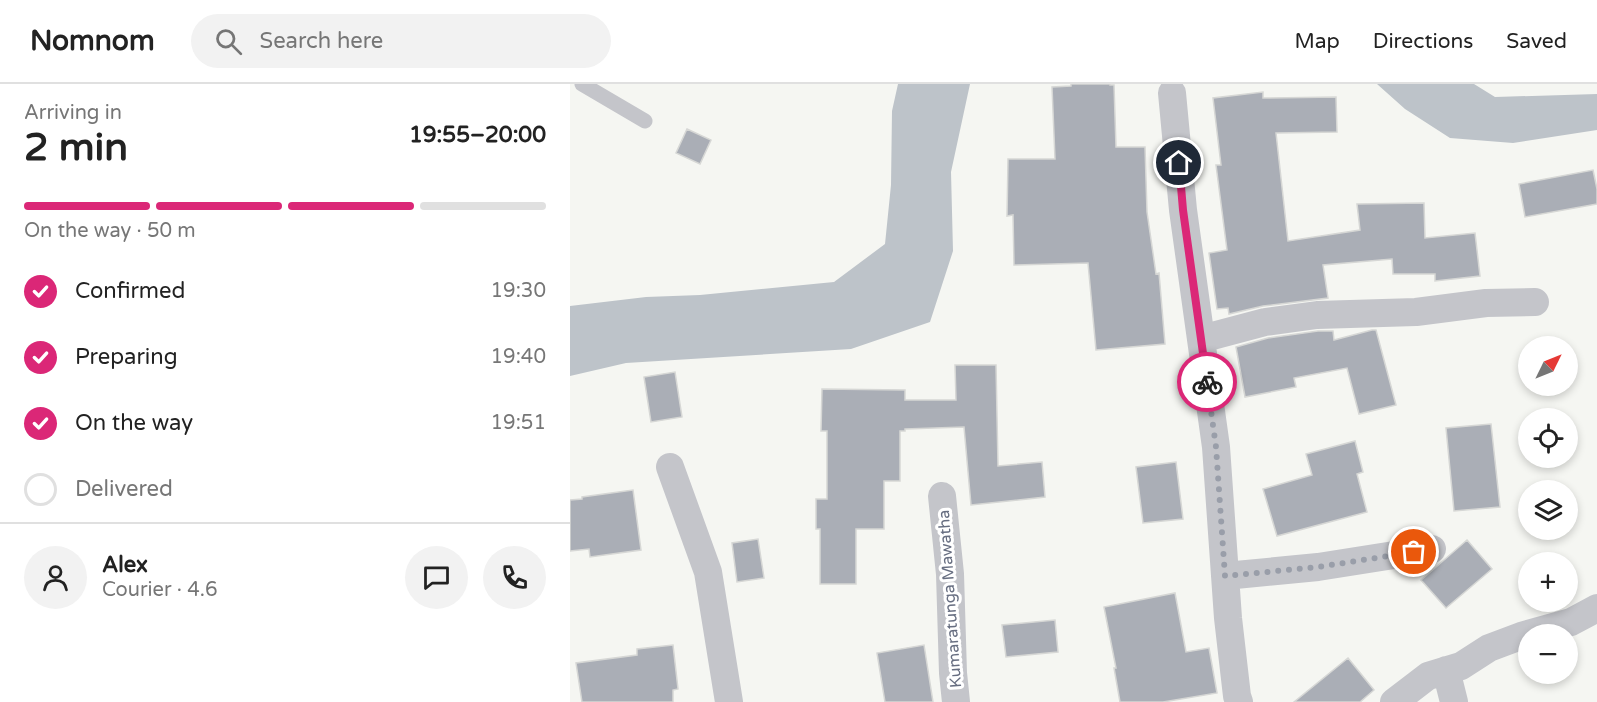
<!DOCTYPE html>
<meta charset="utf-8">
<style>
body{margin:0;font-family:"Varela Round",sans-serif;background:#f2f2f2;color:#222;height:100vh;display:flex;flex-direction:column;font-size:22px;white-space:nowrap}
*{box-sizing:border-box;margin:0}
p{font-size:20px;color:#767676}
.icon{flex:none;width:33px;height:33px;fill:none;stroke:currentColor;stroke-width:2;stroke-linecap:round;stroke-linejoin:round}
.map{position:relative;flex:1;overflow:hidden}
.details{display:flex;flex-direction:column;background:#fff;width:570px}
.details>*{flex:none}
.needle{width:39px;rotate:47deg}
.fabs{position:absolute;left:948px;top:252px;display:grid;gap:12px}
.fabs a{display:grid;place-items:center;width:60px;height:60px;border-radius:50%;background:#fff;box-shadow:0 3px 9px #0003;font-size:30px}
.pin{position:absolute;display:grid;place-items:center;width:51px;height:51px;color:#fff;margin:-26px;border:3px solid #fff;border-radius:50%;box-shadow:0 2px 6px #0007}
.courier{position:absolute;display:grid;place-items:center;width:60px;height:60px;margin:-30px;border:4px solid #db2777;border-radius:50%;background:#fff;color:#222;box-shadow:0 2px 8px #0007}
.head em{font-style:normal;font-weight:700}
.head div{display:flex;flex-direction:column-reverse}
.head{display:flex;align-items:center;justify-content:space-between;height:102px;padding:0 24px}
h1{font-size:39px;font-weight:700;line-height:45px}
.bar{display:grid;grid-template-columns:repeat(4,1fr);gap:9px 6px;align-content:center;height:72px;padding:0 24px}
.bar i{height:8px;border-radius:4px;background:#e0e0e0}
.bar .selected{background:#db2777}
.bar p{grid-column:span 4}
.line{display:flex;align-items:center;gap:15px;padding:0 24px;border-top:2px solid #e0e0e0}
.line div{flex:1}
.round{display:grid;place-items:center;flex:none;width:63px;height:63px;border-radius:32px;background:#f2f2f2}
ol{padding:0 24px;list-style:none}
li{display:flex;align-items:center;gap:18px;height:66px}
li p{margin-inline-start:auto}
li .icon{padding:6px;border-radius:50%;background:#db2777;color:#fff;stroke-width:4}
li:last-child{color:#767676}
li i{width:33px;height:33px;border:3px solid #e0e0e0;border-radius:50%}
header{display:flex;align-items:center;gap:36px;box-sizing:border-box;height:84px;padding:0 30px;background:#fff;border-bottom:2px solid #e0e0e0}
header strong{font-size:28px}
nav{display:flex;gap:33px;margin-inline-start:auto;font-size:21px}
.search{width:420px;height:54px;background:#f2f2f2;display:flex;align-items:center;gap:15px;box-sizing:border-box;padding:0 21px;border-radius:33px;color:#767676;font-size:22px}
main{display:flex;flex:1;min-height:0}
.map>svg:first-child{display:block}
.water{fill:#bdc3c9}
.building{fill:#aaaeb6;stroke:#d6d7d5;stroke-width:1.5}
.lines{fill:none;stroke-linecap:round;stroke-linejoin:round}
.lane{stroke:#c4c5ca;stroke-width:15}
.street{stroke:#c4c5ca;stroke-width:28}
.done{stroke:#999ea9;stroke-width:6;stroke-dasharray:0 10.8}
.route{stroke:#db2777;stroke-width:8}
.labels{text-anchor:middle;stroke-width:6;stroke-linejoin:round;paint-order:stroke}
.street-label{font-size:16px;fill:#676e81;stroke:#fff}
</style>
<header>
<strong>Nomnom</strong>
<div class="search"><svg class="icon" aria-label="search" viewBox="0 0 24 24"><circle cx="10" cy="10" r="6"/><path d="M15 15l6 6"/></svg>Search here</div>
<nav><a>Map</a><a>Directions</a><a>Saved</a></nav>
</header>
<main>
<section class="details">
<div class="head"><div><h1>2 min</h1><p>Arriving in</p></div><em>19:55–20:00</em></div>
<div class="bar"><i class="selected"></i><i class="selected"></i><i class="selected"></i><i></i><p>On the way · 50 m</p></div>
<ol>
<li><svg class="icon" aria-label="check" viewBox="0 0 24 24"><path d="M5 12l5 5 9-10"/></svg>Confirmed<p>19:30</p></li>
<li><svg class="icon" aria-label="check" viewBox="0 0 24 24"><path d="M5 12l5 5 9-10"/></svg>Preparing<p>19:40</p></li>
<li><svg class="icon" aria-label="check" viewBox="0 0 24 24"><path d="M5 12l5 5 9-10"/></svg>On the way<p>19:51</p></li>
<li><i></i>Delivered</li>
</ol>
<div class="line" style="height:108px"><a class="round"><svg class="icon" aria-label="person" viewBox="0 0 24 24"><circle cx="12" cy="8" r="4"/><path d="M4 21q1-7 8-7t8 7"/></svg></a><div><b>Alex</b><p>Courier · 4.6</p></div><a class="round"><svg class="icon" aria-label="chat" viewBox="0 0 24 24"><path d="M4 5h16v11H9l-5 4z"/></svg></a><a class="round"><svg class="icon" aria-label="phone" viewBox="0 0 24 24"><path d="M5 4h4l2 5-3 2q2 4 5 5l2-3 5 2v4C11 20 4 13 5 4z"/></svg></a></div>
</section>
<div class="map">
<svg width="1027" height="618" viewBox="0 0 1027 618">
<rect width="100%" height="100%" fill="#f5f6f2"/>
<!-- water -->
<path class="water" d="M328,0H400L381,88L383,167L360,238L281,265L56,279L0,292V222L76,213L130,211L264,198L315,160L321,101L322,27Z
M807,0H904L925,13L1027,10V46L943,59L880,54L835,25Z"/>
<!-- building -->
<path class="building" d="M501,0H540V1H544L546,63H575L577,128L586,190L589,189L595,260L526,266L518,179L444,181L443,131L437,132L438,75H485L482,3L501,2Z
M693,8V14L766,13L767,48L706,49L718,157L790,146L787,120L854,119L855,154L905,149L910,192L865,197V190H823L822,175L753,181L758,214L693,222L659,230L658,224L647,225L639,169L657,166L646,81H651L643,14Z
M117,45L141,56L130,80L106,69Z
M1023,86L1027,105V120L955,133L949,100Z
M802,246H806L826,321L789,330L777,284L724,294L726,303L675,313L666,263L698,254L748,247H763L764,256Z
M385,281H426L428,382L472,378L475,413L401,421L394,343L335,345V347H330V397H314V445H286V500H250V445H246V415H257V347H251L252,305L335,306V316H386Z
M105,288L112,333L81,338L74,293Z
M921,340L930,423L884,427L876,344Z
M785,357L793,388L787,390L797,428L707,452L693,405L742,391L736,370Z
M606,378L613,435L573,439L566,383Z
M63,406L71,466L20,473L19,465L0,467V416L12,415V413Z
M188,455L194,494L167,498L162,459Z
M897,456L922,485L876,524L851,496Z
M605,509L616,568L639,564L647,609L593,618H550L544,584H546L534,523Z
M485,536L488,568L436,573L432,541Z
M103,561L108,605L103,606V618H12L6,579L67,571V565Z
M354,561L363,618H315L307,569Z
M778,574L804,606L790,618H724Z"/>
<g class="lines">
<!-- lane -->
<path class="lane" d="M12,0L75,37"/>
<!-- street -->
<path class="street" d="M602,9L613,126L646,363L658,534L667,612L669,618
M631,255L695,238L747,231L846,228L916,219L965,218
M100,383L138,488L159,618
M372,412L380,490L383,589L386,618
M655,492L748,483L862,465
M876,586L884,618
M824,618L858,592L891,582L919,564L951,552L1001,538L1027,524"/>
</g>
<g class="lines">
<!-- done -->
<path class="done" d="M637,298L646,363L655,492L748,483L844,468"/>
<!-- route -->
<path class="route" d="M609,79L613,126L637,298"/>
</g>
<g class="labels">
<!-- street labels -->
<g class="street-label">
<text transform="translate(379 515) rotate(-94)" y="6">Kumaratunga Mawatha</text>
</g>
</g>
</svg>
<div class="fabs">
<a><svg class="needle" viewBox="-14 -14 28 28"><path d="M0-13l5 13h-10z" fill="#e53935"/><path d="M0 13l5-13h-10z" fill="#767676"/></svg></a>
<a><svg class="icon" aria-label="locate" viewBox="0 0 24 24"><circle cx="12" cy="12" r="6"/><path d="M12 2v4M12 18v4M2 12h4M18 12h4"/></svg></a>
<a><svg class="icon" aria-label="layers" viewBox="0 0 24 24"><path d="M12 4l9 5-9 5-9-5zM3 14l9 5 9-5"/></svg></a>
<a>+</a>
<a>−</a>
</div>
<div class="pin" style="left:844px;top:468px;background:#ea580c"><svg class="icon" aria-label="bag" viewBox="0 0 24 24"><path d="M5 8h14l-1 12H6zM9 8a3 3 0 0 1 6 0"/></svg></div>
<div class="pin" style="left:609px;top:79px;background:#1f2937"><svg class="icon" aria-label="home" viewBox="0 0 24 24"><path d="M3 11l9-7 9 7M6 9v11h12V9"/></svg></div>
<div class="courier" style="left:637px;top:298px"><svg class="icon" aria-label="bike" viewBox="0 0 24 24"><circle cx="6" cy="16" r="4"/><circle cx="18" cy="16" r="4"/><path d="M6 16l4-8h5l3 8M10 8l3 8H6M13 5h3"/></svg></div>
</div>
</main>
